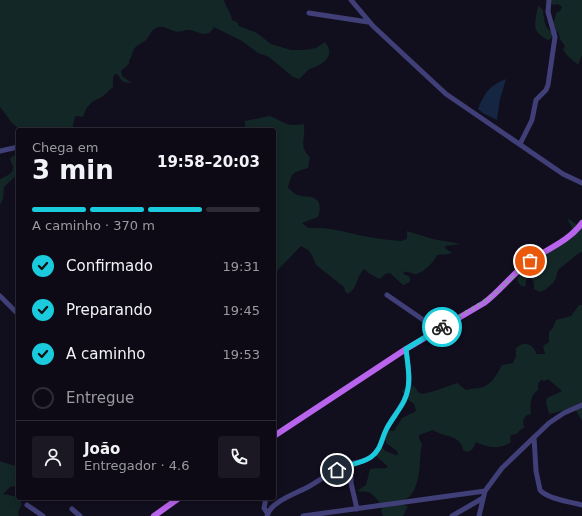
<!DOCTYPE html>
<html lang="pt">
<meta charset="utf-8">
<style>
body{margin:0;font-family:"DejaVu Sans",sans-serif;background:#1b1823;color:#f1f3f6;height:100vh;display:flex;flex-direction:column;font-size:15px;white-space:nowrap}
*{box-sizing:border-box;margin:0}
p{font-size:13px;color:#9a9aa1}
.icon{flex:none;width:22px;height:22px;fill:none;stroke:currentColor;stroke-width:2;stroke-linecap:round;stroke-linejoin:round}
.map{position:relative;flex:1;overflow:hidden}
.panel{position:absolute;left:16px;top:128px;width:260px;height:372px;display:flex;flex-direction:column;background:#0d0a16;border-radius:4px;box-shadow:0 2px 10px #0003,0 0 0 1px #2d2b35}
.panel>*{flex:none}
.pin{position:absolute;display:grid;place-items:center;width:34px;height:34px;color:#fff;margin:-17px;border:2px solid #fff;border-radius:50%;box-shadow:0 1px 4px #0007}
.courier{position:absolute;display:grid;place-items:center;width:40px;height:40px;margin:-20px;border:3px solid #19cbdd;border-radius:50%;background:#fff;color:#222;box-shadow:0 1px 5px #0007}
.headline em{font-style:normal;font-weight:700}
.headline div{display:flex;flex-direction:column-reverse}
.headline{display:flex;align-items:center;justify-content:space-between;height:68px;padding:0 16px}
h1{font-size:26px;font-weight:700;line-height:30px}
.bar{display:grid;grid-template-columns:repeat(4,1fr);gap:6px 4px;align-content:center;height:48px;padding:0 16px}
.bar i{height:5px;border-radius:3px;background:#2d2b35}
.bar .active{background:#19cbdd}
.bar p{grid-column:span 4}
.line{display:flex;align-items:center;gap:10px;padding:0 16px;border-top:1px solid #2d2b35}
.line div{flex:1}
.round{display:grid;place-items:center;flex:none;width:42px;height:42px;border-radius:4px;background:#1b1823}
ol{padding:0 16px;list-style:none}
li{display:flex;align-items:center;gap:12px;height:44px}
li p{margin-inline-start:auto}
li .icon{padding:4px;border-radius:50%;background:#19cbdd;color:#111;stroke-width:4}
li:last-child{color:#9a9aa1}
li i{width:22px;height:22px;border:2px solid #2d2b35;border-radius:50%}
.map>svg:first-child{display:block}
.green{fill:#122726}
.water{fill:#142642}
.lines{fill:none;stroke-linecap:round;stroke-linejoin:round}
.minor{stroke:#403f78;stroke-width:5}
.major{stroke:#b964ed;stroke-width:6}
.done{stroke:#908cad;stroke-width:4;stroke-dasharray:0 7.2}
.route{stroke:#19cbdd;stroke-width:5}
</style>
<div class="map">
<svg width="582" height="516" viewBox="0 0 582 516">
<rect width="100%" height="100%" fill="#110e1e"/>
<!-- green -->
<path class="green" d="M0,0H224C226,8 231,12 232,20L237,22L239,26L257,33L271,44L291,50H303L316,48L325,42C334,52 328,61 317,66C314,68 311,68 308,70C305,73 303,76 299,79L293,77L269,57L258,53L242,41L214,27C207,40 199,31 189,30C184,30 178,33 174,31C169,30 165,26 159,27C151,28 151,35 146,40C143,43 137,45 134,49C132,53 132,57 129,61V64L121,71L122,76L132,83L123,82L117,74H115L113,77V87L102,97L92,102L86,109L83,117L77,116L75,117L72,130H20L12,123L0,107Z
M543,0H582V55L578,65C573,60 565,55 563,49L565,46L560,39L558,31L550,39L548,40C529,31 536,21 538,5L543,10C544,17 544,27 550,31L552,30L556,13L560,11L562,7L558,4L553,5L549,1Z
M270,116C287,123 284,127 304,124C306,138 298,146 310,157L308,168C293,173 292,171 288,188C291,190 294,194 298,195C302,197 307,196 311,197C321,199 321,209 318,217L302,223L308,228C325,227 341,231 358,235C372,238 387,240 401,241L407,239V231L433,239L461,244L445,246V248L452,253C448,255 442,254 437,255C434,262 422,275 414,274C410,273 408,271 404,272L403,274L409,276L410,279V282L403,285L390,273L385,274L380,279L370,274L364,269C356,277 358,288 348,294L345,291L344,287L316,265L312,255L308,250L301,246L274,274V130H247L245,126V121Z
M18,153V174L4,187L3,199L0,205V179C4,177 13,174 13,168C13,165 10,162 10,158Z
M567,218L582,228V252L579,253L558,270L556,278L553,283L545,290L540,292L534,289V283L529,274L527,276L525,287L520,285L517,280L519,276L527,266L567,237L572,228Z
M579,305H582V421L575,409H569L549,414L546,403L547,398L562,391L548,379L545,381L541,380L538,384V390C530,396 530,405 531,414L527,415L523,420L524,428L520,430L517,434L511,435L510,438L511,442C499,450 489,448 476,442L472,450L467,452L463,450C460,434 445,438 433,430L419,435V438L422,445L421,449C419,465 421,485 409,497C405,500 401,500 398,504L408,506L403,516H383L381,511L383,506C378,502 374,494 368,492C364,491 361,492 357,491L366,485L370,469C376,467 382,470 388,467C384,462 375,457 373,451L375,450L382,447L385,451L396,455H398L397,451L386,443L385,435L388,430L394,431L402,418L416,411L414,404C409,401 405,397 402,391L404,389L414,386C416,388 417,392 420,393C425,396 450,385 457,383L466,390C472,388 478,389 483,387C493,383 497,374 502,365L513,363L516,356V348C525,340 532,344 537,354H545L543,346L549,342V332L553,328L556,320L571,316Z
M0,461C6,464 12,464 18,467V488L14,486L10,487L3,494C8,495 24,496 21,506C20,508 19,510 18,512L19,516H0Z"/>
<!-- water -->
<path class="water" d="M506,79L500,99L497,120L483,113L478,109C485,92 489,86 506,79Z"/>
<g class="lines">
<!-- minor -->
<path class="minor" d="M351,0L373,26L446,94L563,174L582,183
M309,13L368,22
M520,144L532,120L536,100L546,90L548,85L555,37L548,12L549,0
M0,151L18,147
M387,295L438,330
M0,296L18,314
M534,437L536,471L540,490C547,499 571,502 582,505
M347,465L351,476V483L357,509
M266,498L264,508L268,514
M27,505L43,516
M72,509L80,516
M267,516C270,502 297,493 308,487C320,480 332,471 345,466C353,462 363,463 371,457C382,449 382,437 388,426C395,413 407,401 409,385C410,374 407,361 406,349
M303,516L485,491
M452,516L483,498
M479,516L485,491L502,468L549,423L564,413L582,405"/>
<!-- major -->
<path class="major" d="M274,436L406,349L484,303C501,290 513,273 530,261C547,249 569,241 582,223
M154,516L179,498"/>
</g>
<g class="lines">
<!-- done -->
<path class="done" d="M442,327L490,298L530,261"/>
<!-- route -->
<path class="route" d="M337,470C348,464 361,464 371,457C381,450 381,440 386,430C391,420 399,411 404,401C412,385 408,366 406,349L442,327"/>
</g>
</svg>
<div class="pin" style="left:530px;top:261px;background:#ea580c"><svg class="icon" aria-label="bag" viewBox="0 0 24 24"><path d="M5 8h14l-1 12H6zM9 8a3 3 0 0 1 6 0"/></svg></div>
<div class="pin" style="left:337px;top:470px;background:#1f2937"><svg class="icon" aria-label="home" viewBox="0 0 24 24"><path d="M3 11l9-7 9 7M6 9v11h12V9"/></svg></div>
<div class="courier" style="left:442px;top:327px"><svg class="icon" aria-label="bike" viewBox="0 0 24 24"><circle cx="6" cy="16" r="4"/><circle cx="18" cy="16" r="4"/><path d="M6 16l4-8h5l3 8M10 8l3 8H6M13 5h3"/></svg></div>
<section class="panel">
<div class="headline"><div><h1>3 min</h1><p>Chega em</p></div><em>19:58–20:03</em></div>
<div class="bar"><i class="active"></i><i class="active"></i><i class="active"></i><i></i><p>A caminho · 370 m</p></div>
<ol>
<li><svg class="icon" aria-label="check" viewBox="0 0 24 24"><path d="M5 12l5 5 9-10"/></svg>Confirmado<p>19:31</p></li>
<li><svg class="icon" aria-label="check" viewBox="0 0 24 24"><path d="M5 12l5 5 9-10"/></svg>Preparando<p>19:45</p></li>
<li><svg class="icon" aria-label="check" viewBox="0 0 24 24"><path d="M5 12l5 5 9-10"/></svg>A caminho<p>19:53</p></li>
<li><i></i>Entregue</li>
</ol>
<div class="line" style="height:72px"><a class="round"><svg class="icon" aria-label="person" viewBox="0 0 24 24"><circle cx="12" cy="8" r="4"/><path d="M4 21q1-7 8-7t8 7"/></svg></a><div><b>João</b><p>Entregador · 4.6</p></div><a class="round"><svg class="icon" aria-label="phone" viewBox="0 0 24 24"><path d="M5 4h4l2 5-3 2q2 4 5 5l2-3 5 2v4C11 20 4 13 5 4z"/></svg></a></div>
</section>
</div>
